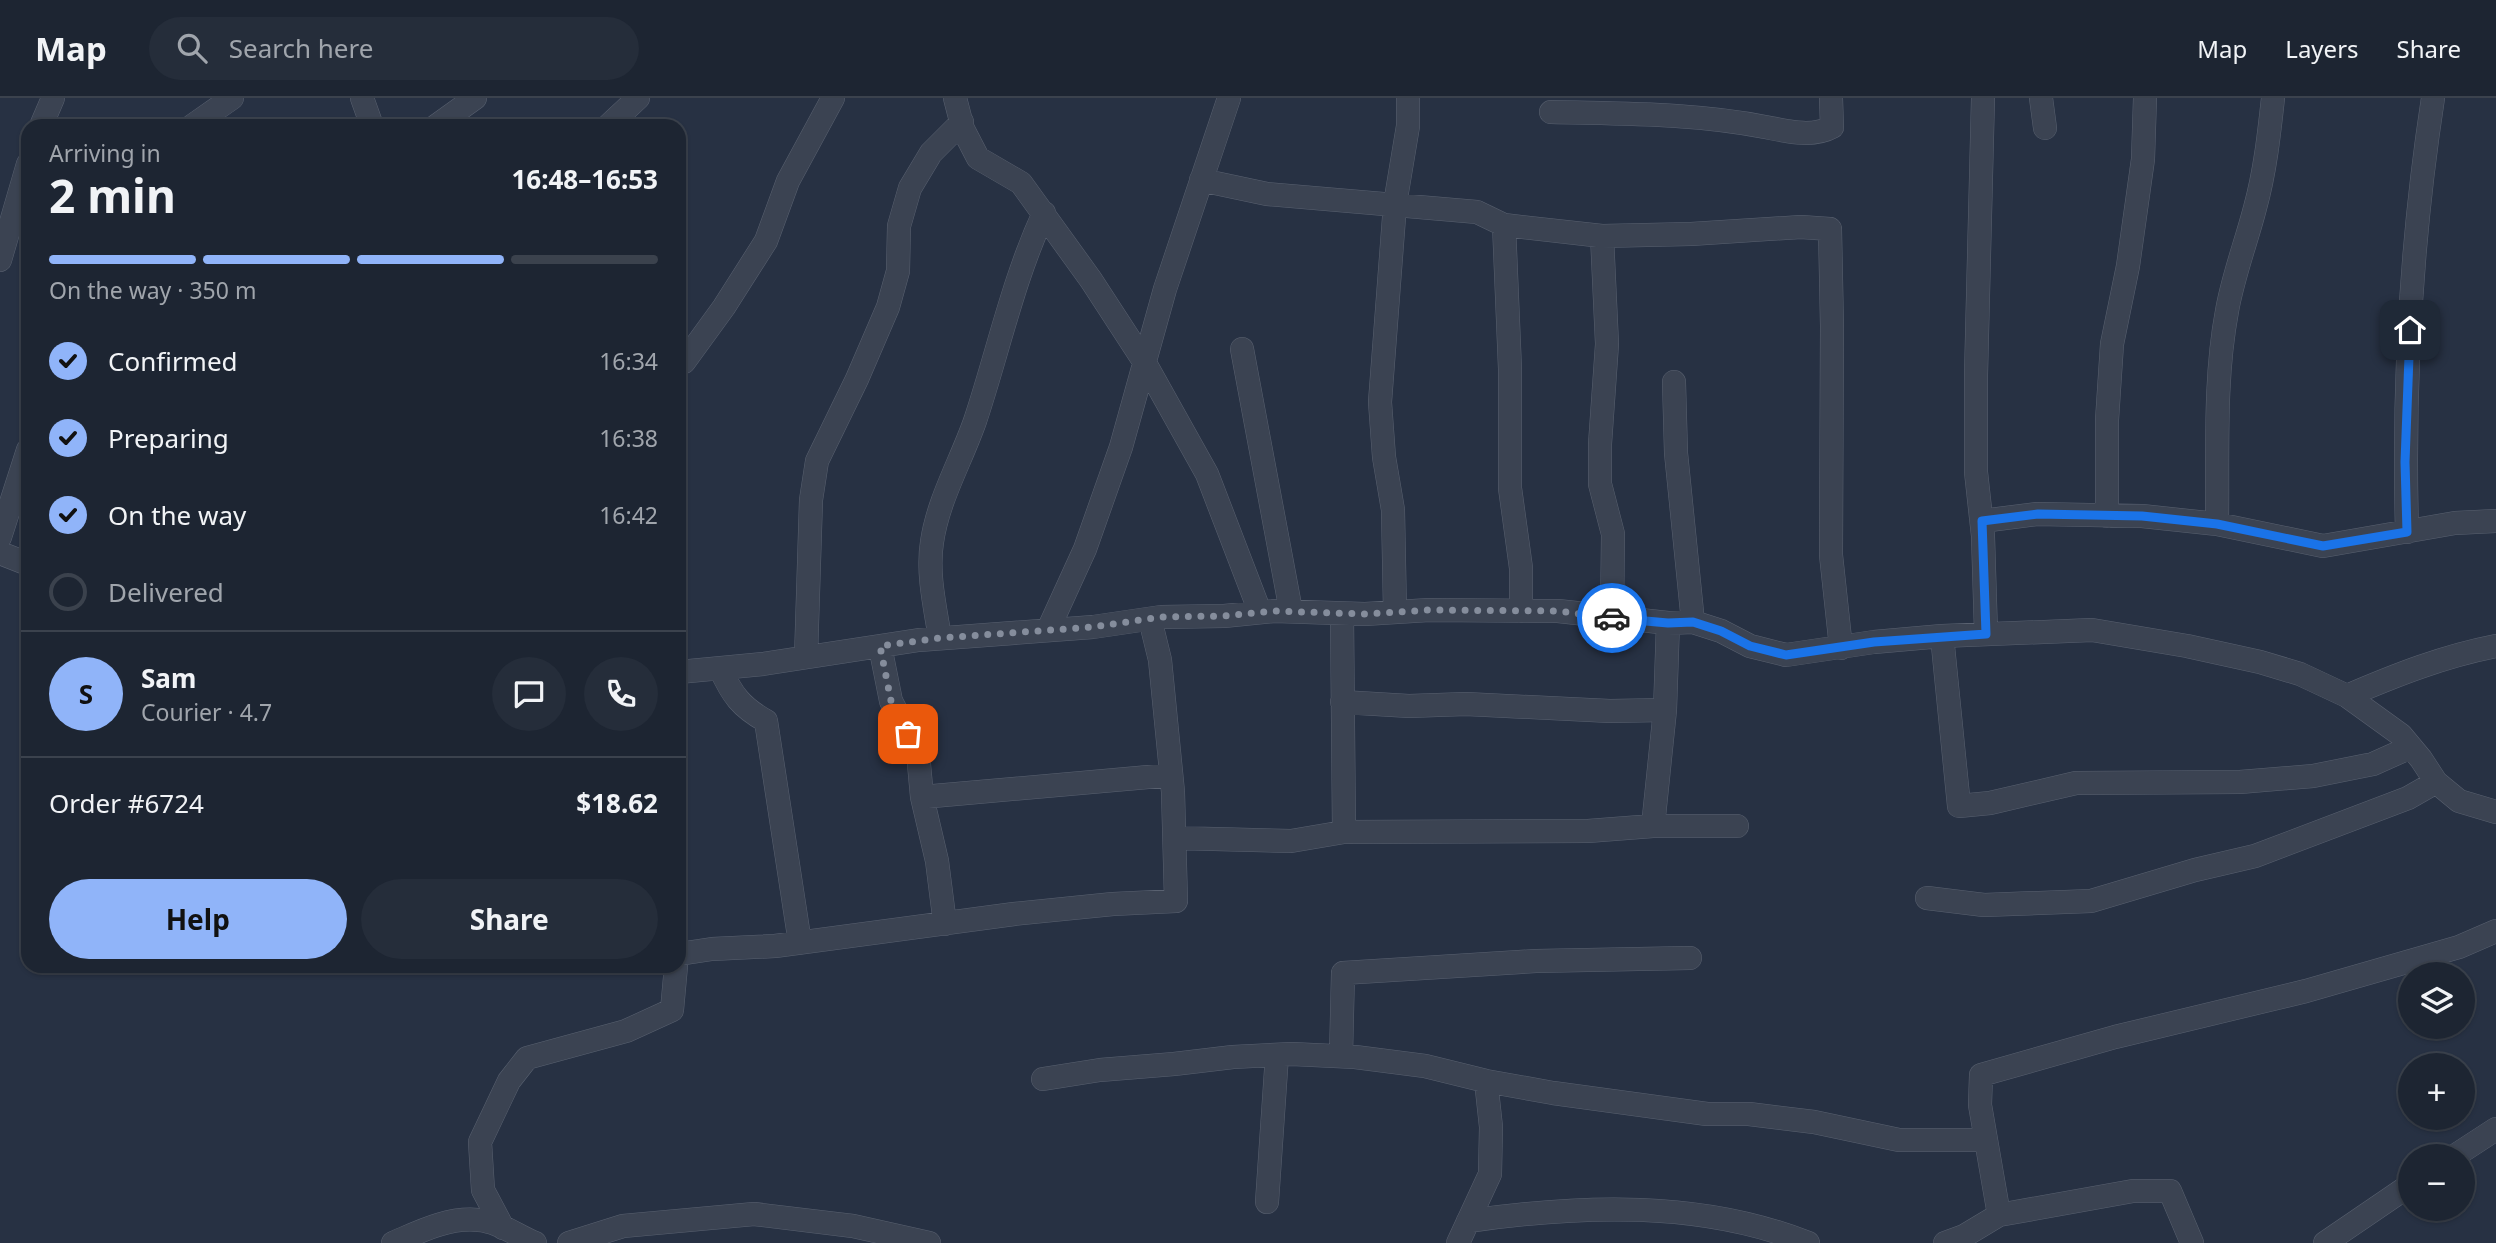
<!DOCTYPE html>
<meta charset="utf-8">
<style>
body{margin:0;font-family:"Noto Sans",sans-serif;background:#252d3a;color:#f1f3f6;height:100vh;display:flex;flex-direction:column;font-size:26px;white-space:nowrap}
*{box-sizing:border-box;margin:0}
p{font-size:23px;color:#a0a5ac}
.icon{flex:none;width:38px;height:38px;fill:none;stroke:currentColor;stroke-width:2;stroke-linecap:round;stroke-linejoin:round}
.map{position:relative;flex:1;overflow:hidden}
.drawer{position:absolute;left:21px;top:21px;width:665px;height:854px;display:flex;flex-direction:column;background:#1d2532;border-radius:21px;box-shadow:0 2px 5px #0004,0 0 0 2px #3b424d}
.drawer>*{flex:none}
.controls{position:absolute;left:2398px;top:864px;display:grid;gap:14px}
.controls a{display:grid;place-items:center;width:77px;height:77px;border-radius:50%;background:#1d2532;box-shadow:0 2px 5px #0004,0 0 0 2px #3b424d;font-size:35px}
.pin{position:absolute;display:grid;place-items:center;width:60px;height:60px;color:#fff;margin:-30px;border-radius:14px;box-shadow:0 4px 10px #0006}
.courier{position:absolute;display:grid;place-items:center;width:70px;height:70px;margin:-35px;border:5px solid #1a73e8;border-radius:50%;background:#fff;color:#222;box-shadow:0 2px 9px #0007}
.head em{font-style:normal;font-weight:700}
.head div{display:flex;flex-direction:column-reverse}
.head{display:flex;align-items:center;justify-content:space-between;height:119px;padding:0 28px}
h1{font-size:46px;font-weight:700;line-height:52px}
.bar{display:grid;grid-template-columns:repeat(4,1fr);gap:10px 7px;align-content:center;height:84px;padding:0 28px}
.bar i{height:9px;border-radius:5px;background:#3b424d}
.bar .on{background:#90b4f9}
.bar p{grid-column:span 4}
.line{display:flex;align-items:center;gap:18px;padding:0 28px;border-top:2px solid #3b424d}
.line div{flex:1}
.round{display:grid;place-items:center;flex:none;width:74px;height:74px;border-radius:37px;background:#252d3a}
ol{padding:0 28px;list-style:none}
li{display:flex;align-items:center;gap:21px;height:77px}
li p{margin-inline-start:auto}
li .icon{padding:7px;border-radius:50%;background:#90b4f9;color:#111;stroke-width:4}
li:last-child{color:#a0a5ac}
li i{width:38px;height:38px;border:4px solid #3b424d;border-radius:50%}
.primary-button{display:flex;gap:14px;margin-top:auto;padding:14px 28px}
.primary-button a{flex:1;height:80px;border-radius:42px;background:#90b4f9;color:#111;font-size:28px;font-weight:700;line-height:80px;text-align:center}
.primary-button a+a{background:#252d3a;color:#f1f3f6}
header{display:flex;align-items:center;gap:42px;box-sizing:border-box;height:98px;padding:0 35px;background:#1d2532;border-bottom:2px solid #3b424d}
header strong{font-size:33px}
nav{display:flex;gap:38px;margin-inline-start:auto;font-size:24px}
.search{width:490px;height:63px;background:#252d3a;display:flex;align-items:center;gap:18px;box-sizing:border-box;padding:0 24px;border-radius:38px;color:#a0a5ac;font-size:26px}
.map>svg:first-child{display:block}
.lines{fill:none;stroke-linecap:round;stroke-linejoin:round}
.street-casing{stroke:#596170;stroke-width:24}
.street{stroke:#3b4352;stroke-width:23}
.done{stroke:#858d9c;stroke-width:7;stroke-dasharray:0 12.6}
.route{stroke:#1a73e8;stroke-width:9}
</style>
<header>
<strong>Map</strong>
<div class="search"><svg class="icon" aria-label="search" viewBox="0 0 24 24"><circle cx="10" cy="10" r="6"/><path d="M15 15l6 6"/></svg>Search here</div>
<nav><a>Map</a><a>Layers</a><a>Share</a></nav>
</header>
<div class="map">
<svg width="2496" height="1145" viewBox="0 0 2496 1145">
<rect width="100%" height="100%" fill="#273143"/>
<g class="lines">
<!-- street casing -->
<g class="street-casing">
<path id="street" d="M362,0L372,28
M955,0L963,31L978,60L1021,85L1091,182L1145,265L1207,376L1260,514
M1983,0L1976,277V374L1983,438L1986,535
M2041,0L2045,30
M1551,14C1623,16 1694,15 1765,29C1786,33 1812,40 1832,29L1831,0
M41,28L53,0
M192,28L232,0
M436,28L475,0
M608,28L638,0
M1201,82L1267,96L1477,114L1504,127L1602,138L1691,136L1801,129L1830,131L1832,228L1831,457L1841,550
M1504,127L1510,271V390L1521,470V513
M1602,138L1607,246L1600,346V386L1613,436L1612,520
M0,162L28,66
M1242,251L1291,513
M684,264L724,209L766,143L788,83L833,0
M1674,284L1676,355L1693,524
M2107,418V322L2112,246L2128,168L2143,61L2145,0
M1982,423L2037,416L2142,418L2217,426L2323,448L2455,425L2496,423
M2217,426C2218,356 2214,282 2227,213C2233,178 2246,145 2255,110C2265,74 2269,37 2273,0
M2407,434C2403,289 2411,143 2433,0
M0,439L28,352
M0,455L28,466
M1395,514L1393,412L1384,359L1380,304L1395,106L1408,28V0
M1342,516L1344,734
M1048,532L1085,451L1121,349L1165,191L1229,0
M1942,538L1959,708L1990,705L2076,685L2240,684L2313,678L2373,666L2411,649
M940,540C935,509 927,475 932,444C938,402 961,363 975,323C998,254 1013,182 1044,115
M880,548L891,603L918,655L922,699L937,763L945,826
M806,559L811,402L817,363L857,281L888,209L898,173L899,128L910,90L931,55L962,24
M720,570C732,597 741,609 766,623L800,845
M679,574L763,566L919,542L1093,529L1161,519L1224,518L1275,513L1365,516L1429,512L1558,513L1668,525L1693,524L1721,533L1750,548L1786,557L1874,544L1942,538L2092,532L2187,548L2260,564L2300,576L2347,598L2401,637L2421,661L2436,684L2459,703L2496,714
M2347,598C2396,577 2444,558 2496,548
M1342,604L1409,608L1466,606L1610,613L1665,612
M922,699L1171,677
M1653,728L1665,612L1668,525
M1175,740L1291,743L1344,734L1588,733L1653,728H1737
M1927,800L1984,807L2091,803L2195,772L2255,758L2408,700L2436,684
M679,856L712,851L775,848L1014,816L1113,806L1176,803L1173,694L1160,562L1150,521
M1341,958L1343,875L1536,863L1690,860
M1043,981L1100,972L1174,966L1233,959L1292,956L1355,959L1425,968L1486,983L1553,995L1707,1016H1749L1814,1024L1899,1042H1986
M2453,1059L2496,1031
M1267,1104L1277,957
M1999,1117L1980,1007L1981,977L2115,939L2306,893L2459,849L2496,833
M1468,1123C1580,1107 1700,1102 1808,1145
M503,1130L483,1092L480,1044L509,983L527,960L626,933L672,912L676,868
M393,1145C419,1134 448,1119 478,1122C498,1123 517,1138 535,1145
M569,1145L623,1128L754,1116L853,1128L929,1145
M1458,1145L1490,1076L1491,1029L1486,983
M1945,1145L1964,1138L1999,1117L2133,1093H2170L2192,1145
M2325,1145L2410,1087"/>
</g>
<!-- street -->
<use href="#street" class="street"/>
</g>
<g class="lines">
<!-- done -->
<path class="done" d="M908,636L891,603L880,548L940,540L1093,529L1161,519L1224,518L1275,513L1365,516L1429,512L1558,513L1612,520"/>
<!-- route -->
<path class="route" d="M1612,520L1668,525L1693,524L1721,533L1750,548L1786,557L1874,544L1986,536L1982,423L2038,416L2142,418L2217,426L2323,448L2407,434L2405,364L2410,232"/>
</g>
</svg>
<div class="controls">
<a><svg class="icon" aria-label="layers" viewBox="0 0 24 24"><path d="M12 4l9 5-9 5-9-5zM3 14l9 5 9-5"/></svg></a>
<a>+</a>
<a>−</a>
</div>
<div class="pin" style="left:908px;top:636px;background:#ea580c"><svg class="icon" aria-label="bag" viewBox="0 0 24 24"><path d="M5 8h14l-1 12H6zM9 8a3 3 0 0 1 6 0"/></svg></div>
<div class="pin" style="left:2410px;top:232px;background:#1f2937"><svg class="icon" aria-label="home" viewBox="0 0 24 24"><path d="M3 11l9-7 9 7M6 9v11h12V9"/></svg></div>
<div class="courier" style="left:1612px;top:520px"><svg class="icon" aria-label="car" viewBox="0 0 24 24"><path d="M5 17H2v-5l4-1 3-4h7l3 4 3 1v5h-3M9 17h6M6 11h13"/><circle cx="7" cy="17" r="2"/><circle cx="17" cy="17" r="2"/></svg></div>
<section class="drawer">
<div class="head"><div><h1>2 min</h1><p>Arriving in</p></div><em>16:48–16:53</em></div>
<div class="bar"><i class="on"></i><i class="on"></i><i class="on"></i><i></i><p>On the way · 350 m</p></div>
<ol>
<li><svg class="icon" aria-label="check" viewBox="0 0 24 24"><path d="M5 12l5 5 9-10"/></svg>Confirmed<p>16:34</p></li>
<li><svg class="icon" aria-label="check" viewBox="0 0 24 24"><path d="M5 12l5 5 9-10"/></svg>Preparing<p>16:38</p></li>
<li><svg class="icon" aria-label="check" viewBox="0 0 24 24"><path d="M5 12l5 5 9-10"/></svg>On the way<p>16:42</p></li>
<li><i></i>Delivered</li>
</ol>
<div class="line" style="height:126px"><b class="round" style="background:#90b4f9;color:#111">S</b><div><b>Sam</b><p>Courier · 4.7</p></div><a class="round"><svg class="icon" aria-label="chat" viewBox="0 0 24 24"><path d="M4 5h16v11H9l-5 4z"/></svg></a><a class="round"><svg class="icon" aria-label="phone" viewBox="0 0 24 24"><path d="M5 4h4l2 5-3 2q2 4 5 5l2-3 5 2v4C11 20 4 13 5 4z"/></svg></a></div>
<div class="line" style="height:91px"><div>Order #6724</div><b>$18.62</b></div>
<div class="primary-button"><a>Help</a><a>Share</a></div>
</section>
</div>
